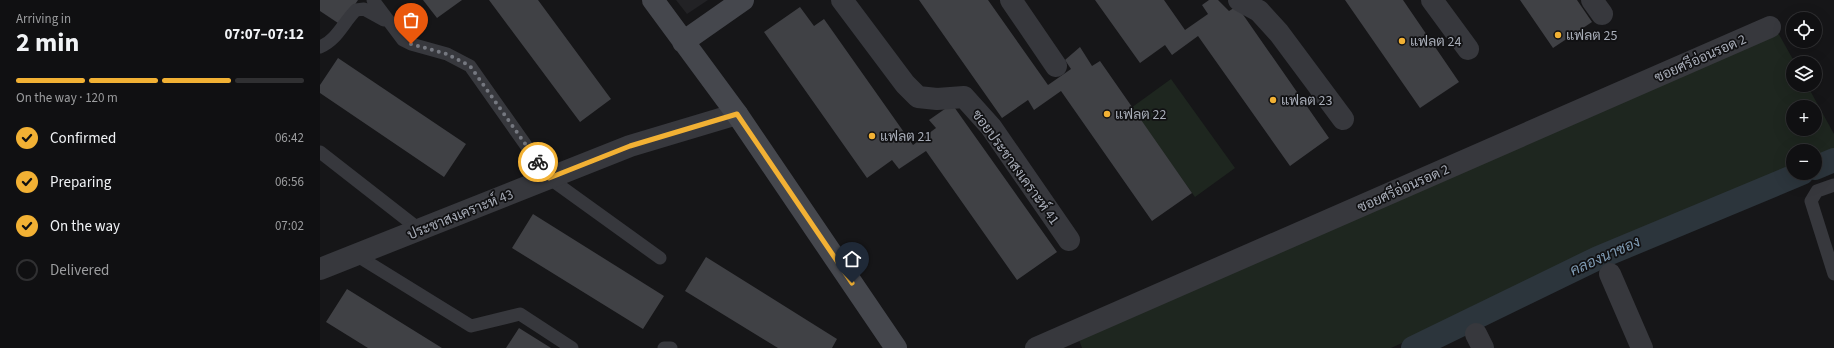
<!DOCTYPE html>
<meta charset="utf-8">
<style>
body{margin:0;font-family:"Source Sans 3",Sarabun,sans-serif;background:#19191b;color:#f1f3f6;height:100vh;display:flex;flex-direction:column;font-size:15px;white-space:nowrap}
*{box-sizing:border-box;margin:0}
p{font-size:13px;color:#9c9d9f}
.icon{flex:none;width:22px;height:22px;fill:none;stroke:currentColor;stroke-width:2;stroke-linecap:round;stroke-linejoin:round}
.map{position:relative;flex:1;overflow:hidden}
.side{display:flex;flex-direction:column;background:#101012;width:320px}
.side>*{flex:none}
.buttons{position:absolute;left:1466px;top:12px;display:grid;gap:8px}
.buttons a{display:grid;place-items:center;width:36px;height:36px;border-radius:50%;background:#101012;box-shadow:0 4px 16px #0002,0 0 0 1px #303032;font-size:20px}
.pin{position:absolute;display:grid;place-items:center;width:34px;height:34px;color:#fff;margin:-41px -17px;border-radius:50% 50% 50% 0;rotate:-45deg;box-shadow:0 0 4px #0007}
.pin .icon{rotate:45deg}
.courier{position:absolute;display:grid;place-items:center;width:40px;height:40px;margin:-20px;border:3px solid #f2b134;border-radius:50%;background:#fff;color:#222;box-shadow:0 1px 5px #0007}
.summary em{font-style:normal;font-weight:700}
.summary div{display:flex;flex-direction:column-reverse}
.summary{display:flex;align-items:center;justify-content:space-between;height:68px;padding:0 16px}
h1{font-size:26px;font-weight:700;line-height:30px}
.bar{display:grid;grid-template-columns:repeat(4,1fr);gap:6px 4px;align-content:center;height:48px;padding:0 16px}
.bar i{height:5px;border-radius:3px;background:#303032}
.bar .selected{background:#f2b134}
.bar p{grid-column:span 4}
ol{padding:0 16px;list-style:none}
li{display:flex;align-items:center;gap:12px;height:44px}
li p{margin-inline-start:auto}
li .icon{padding:4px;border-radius:50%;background:#f2b134;color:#111;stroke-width:4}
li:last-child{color:#9c9d9f}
li i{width:22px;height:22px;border:2px solid #303032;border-radius:50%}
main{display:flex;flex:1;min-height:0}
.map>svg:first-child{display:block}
.built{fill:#222225}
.green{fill:#1e261f;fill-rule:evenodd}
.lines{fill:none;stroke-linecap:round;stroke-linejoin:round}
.canal{stroke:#2c353c;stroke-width:24}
.building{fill:#404145}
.lane{stroke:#37383d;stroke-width:13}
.street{stroke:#37383d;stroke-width:22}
.secondary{stroke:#45474d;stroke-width:22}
.done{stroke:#757880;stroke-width:4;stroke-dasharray:0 7.2}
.route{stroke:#f2b134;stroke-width:5}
.poi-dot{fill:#f2b134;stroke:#111113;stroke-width:1.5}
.labels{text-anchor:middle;stroke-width:3.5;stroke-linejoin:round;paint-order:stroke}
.poi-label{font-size:14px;fill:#a8adb8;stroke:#111113;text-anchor:start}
.street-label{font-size:14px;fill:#a8adb8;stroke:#111113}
.water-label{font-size:15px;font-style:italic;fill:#7f9bb3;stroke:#111113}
</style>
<main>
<section class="side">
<div class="summary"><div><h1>2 min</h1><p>Arriving in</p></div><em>07:07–07:12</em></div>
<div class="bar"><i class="selected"></i><i class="selected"></i><i class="selected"></i><i></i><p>On the way · 120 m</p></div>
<ol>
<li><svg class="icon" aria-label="check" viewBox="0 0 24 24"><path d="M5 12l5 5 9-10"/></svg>Confirmed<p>06:42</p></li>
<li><svg class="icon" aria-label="check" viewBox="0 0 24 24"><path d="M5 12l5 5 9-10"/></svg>Preparing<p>06:56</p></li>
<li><svg class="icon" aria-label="check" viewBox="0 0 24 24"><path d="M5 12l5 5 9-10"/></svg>On the way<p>07:02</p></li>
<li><i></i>Delivered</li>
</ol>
</section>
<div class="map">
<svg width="1514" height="348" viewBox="0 0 1514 348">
<rect width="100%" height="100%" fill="#161618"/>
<!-- built -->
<path class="built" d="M356,0H388L367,14Z"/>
<!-- green -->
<path class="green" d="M1457,31L1475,63H1473V85H1487L1514,134V149L1495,157V151H1473V167L1071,348H762L758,337ZM1473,107H1495V129H1473Z
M851,79L915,168L875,197L811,108Z"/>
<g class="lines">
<!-- canal -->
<path class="canal" d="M1495,168L1514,160
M1093,348L1278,258L1482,173"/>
</g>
<!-- building -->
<path class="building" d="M0,0H38L21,25L0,11Z
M103,0H142L117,18Z
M169,0H218L291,99L260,122Z
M599,0H668L728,85L751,69L745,60L760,47L772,66L780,61L872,193L832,221L741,91L714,110L708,100L682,118Z
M775,0H844L865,30L888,14L882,5L889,0H898L909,11L917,6L1009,138L970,166L878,36L852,55L845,45L820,63Z
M1025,0H1083L1139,82L1100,108Z
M1200,0H1257L1272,22L1233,48Z
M480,7L494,26L504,19L593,145L616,128L609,120L632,104L737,252L697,280L606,151L579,169L572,160L547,178L444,32Z
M18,58L146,144L124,177L0,93V85Z
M213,214L344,296L323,329L192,248Z
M386,257L517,339L512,348H458L365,291Z
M27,289L122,348H48L6,322Z
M199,328L231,348H186Z"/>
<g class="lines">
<!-- lane -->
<path class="lane" d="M53,0L83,40L91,44L127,54L150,66L229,178L340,258
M0,47C17,40 23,23 36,10L44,9L64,20
M0,152L100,230
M1514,185L1497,191L1491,201L1514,274
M36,255L151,326L200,314L252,348
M344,348H351"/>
<!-- street -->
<path class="street" d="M522,0L585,84L598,97L617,99L644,97L671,127L749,240
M691,0L736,66
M919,0L939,11L959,33L1023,119
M1112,0L1148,49
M1272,0L1282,14
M0,269L310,146L417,114
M1290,274L1322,348
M1156,334L1163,348
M716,348L1450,27"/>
<!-- secondary -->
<path class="secondary" d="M333,0L417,114L576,348
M363,42L423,0"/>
</g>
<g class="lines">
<!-- done -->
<path class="done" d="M91,44L127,54L150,66L218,162"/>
<!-- route -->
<path class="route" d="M218,162L229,178L310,146L417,114L532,283"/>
</g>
<!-- markers -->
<g class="poi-dot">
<circle cx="1238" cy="35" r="4"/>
<circle cx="1082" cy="41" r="4"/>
<circle cx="953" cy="100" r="4"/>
<circle cx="787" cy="114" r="4"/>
<circle cx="552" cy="136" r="4"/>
</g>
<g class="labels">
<!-- poi labels -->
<g class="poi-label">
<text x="1246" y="40">แฟลต 25</text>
<text x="1090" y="46">แฟลต 24</text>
<text x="961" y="105">แฟลต 23</text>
<text x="795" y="119">แฟลต 22</text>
<text x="560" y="141">แฟลต 21</text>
</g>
<!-- street labels -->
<g class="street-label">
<text transform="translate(1380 58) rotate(-24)" y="5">ซอยศรีอ่อนรอด 2</text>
<text transform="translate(696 167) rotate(54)" y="5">ซอยประชาสงเคราะห์ 41</text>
<text transform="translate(1083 188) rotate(-24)" y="5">ซอยศรีอ่อนรอด 2</text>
<text transform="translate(140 214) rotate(-22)" y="5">ประชาสงเคราะห์ 43</text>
</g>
<!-- water labels -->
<g class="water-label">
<text transform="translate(1285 256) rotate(-24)" y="5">คลองนาซอง</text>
</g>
</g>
</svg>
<div class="buttons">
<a><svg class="icon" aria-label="locate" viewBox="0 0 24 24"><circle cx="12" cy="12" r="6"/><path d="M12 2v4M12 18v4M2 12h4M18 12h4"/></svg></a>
<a><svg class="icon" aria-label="layers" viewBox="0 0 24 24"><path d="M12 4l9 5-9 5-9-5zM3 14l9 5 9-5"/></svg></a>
<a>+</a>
<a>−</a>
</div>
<div class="pin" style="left:91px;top:44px;background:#ea580c"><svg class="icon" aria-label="bag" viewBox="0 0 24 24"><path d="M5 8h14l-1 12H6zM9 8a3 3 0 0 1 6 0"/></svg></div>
<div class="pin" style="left:532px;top:283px;background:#1f2937"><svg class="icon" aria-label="home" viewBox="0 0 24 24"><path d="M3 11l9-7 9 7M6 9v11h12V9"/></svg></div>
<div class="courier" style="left:218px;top:162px"><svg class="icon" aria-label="bike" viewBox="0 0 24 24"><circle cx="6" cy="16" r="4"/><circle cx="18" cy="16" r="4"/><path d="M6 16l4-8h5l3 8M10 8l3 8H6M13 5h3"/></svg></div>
</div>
</main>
